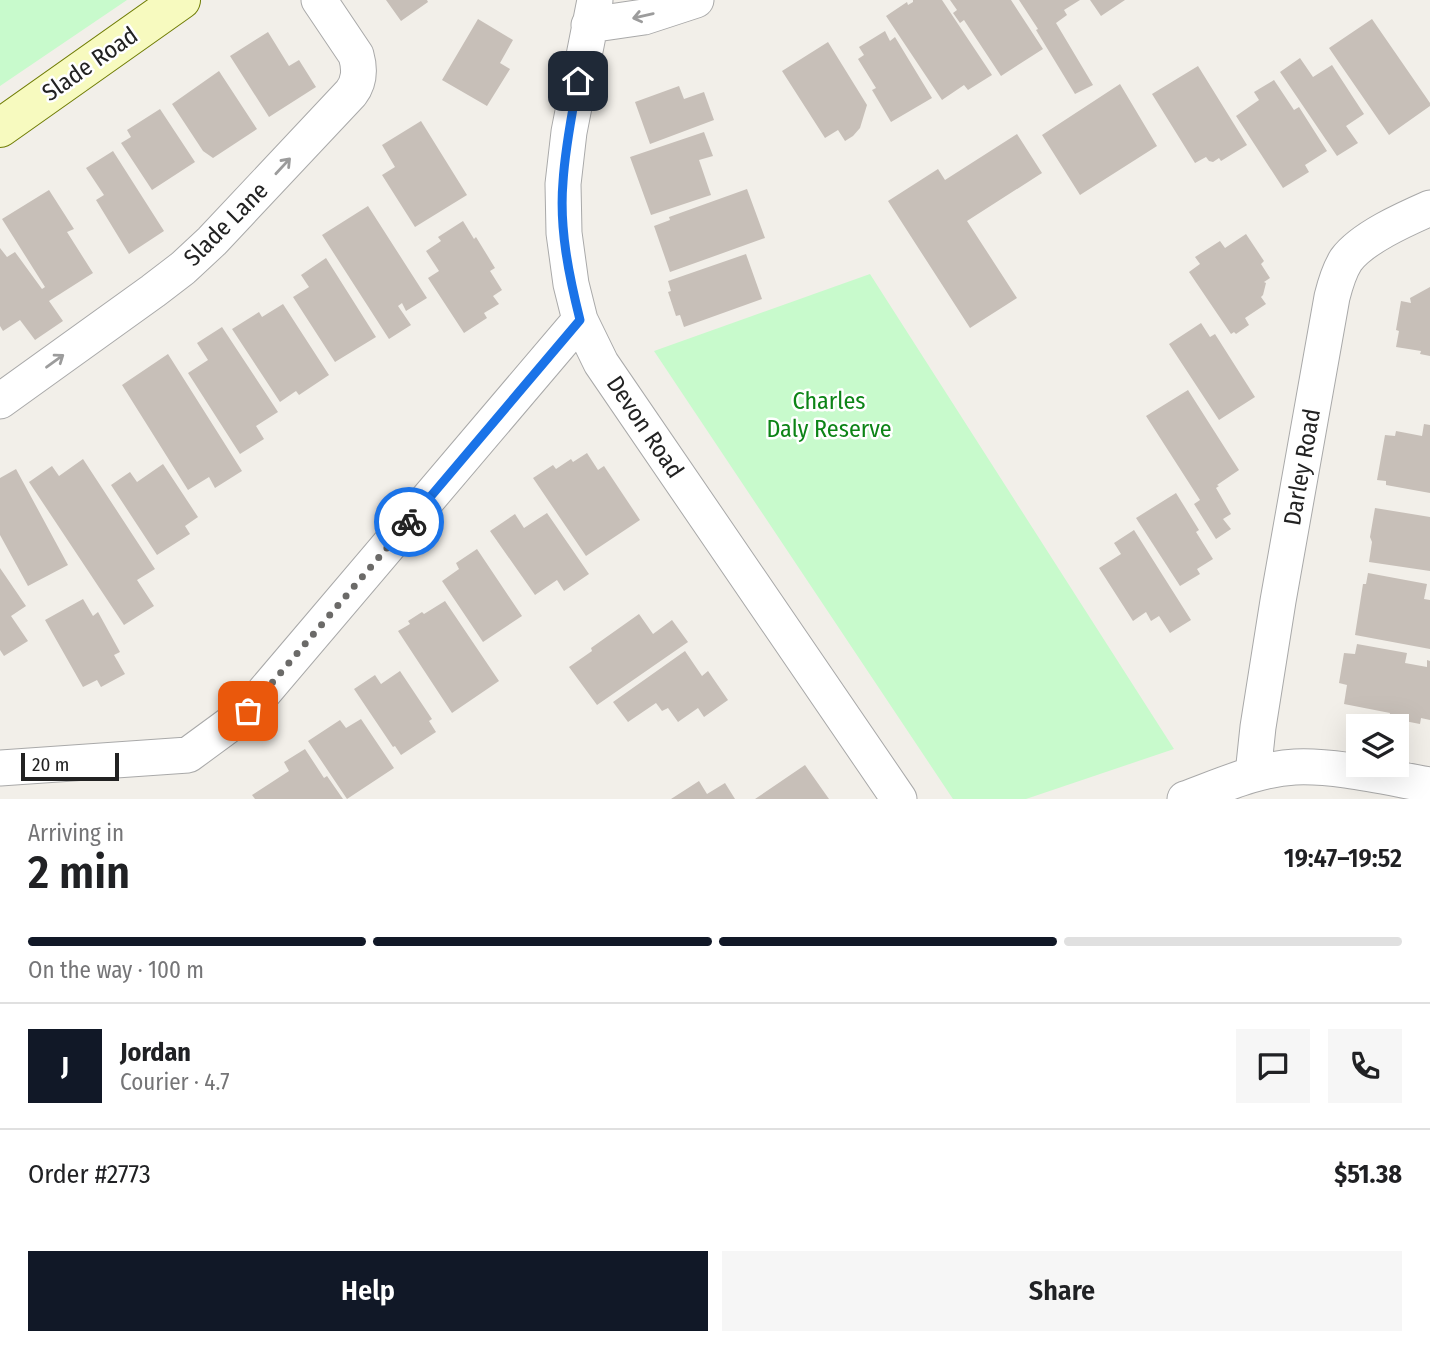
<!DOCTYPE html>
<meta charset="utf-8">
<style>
body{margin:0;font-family:"Fira Sans Condensed",sans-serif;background:#f6f6f6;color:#202124;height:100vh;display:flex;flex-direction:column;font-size:26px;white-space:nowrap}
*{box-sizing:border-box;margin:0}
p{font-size:23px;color:#757577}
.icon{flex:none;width:38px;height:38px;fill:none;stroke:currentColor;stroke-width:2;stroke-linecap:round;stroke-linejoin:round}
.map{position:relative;height:799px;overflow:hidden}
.drawer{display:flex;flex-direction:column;background:#fff;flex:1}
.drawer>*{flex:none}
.tools{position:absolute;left:1346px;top:714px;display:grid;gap:14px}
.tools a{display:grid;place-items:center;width:63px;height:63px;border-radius:0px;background:#fff;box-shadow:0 7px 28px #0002;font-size:35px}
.scale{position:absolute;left:21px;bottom:18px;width:98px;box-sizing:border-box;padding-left:7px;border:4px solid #222;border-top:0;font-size:19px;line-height:24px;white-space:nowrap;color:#222;-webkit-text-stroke:5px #fff;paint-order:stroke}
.pin{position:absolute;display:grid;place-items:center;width:60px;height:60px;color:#fff;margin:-30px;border-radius:14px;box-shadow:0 4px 10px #0006}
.courier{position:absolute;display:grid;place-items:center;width:70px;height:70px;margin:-35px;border:5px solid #1a73e8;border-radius:50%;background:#fff;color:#222;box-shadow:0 2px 9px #0007}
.headline em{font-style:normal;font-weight:600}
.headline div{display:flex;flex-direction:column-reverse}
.headline{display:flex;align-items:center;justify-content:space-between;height:119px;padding:0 28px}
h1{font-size:46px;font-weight:600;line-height:52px}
.bar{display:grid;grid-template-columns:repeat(4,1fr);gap:10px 7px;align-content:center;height:84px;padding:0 28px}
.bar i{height:9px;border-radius:5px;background:#e0e0e0}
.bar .on{background:#111827}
.bar p{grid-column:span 4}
.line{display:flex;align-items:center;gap:18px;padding:0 28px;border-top:2px solid #e0e0e0}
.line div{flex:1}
.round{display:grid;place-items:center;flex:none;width:74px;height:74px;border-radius:0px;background:#f6f6f6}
.button{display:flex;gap:14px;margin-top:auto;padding:14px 28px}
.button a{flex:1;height:80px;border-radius:0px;background:#111827;color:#fff;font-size:28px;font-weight:600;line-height:80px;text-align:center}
.button a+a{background:#f6f6f6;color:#202124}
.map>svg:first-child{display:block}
.park{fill:#c8facc}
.building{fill:#c7bfb8}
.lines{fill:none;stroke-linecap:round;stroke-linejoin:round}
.minor-casing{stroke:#a9a9a9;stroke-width:37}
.secondary-casing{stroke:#707d05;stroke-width:40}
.minor{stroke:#fff;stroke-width:35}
.secondary{stroke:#f7fabf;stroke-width:38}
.oneway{stroke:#9c9c9c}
.done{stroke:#6b6a68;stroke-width:7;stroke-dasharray:0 12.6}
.route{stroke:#1a73e8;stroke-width:9}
.labels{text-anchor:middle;stroke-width:5;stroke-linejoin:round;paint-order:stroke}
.street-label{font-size:24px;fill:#222;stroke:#fff}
.park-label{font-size:24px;fill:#0c8416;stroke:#fff}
</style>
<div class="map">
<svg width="1430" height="799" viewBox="0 0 1430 799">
<rect width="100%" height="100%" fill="#f2efe9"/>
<!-- park -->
<path class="park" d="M0,0H127L0,86Z
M870,274L1174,749L1026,799H953L654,351Z"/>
<!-- building -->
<path class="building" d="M386,0H427L428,2L401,21Z
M913,0H942L992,75L968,90L964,85L942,100L886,16L907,2L908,5L913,2Z
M950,0H1011L1043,49L1001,76L964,20L960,23L953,13L957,10Z
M1019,0H1080L1064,10L1067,15L1056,23L1093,85L1075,94L1036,30L1038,29Z
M1090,0H1125L1101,16Z
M478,19L513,40L500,63L510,69L487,106L442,80Z
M1372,19L1430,103V106L1389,135L1329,48Z
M885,31L890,41L895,37L932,98L891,122L872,90L876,88L858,59L864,55L859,47Z
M268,32L289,66L299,60L316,87L269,117L230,56Z
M828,42L867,105L860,128L853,136L845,141L838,130L825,138L782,71Z
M1300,58L1313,77L1332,65L1364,114L1346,126L1358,143L1337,156L1280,72Z
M1198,66L1247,145L1221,161L1219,158L1213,162L1209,161L1206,157L1195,163L1152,94Z
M219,71L257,129L213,158L203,151L172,104Z
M1274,80L1294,110L1299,107L1327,151L1305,165L1309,172L1283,188L1236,116L1259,100L1254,92Z
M1120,84L1157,146L1080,195L1042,135Z
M679,86L684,99L704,92L714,120L650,144L635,102Z
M160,109L195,162L152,190L121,143L131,137L127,130Z
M421,121L467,195L415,227L382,175L395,167L382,145Z
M704,132L713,156L699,160L711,195L651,215L630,157Z
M1017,134L1042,173L967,221L1017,298L970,328L888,201L938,169L945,180Z
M113,151L164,231L129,254L96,200L104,195L86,168Z
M747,189L765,238L670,272L654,226L670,220L669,217Z
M49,190L74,229L67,232L93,273L49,301L63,321L35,340L20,320L3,331L0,326V248L7,257L15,252L42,289L45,287L2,219Z
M368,206L427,298L406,311L402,303L398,306L411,325L389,339L322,235Z
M463,221L474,239L476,237L495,268L490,271L502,290L493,296L499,304L484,313L487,318L464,333L428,278L439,271L426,251L441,241L438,237Z
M1246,234L1264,261L1261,264L1270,278L1264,282L1266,283L1263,295L1261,297L1266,304L1245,318L1249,325L1236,334L1234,332L1231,334L1189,272L1200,264L1195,257L1220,241L1225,248Z
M746,254L762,299L684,327L680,315L676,316L668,292L671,291L668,281Z
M326,258L376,337L335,362L293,297L309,287L301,275Z
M1430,287V356L1420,354L1421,351L1396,347L1399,331L1396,330L1401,301L1411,303L1410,298Z
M283,304L329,375L299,395L296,391L280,402L232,329L259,312L262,317Z
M1201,323L1210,337L1215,334L1255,397L1219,420L1169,344Z
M222,327L278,412L256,426L264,439L240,454L188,373L208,360L197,343Z
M168,354L242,471L215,488L209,477L188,490L122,385Z
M1188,390L1239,470L1217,485L1219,486L1216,488L1231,514L1223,519L1231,529L1216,539L1194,504L1200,500L1146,416Z
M1424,424L1430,425V493L1386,485V481L1377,480L1385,435L1395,436L1396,431L1422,436Z
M587,453L598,470L604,466L640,520L586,556L533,478L553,465L556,469L571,459L573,462Z
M83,459L155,569L137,580L154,606L124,625L29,482L52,466L59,476Z
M163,464L198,517L185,526L190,534L157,555L111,485L130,472L137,482Z
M16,469L68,565L28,586L0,535V478Z
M1176,493L1199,530L1196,532L1213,559L1197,569L1200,574L1180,586L1136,518Z
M1375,508L1430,517V571L1369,562L1372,542L1370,537Z
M547,513L589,574L564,591L557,580L535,595L490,531L515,514L524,528Z
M1134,530L1191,620L1170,633L1159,616L1151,621L1146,612L1133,621L1099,568L1121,554L1114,543Z
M477,549L522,616L483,642L442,581L459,569L456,563Z
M0,568L26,606L11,616L28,641L4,656L0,650Z
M1368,573L1427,584L1424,599L1430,600V649L1355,635L1363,584H1366Z
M83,599L93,616L98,612L120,652L114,655L125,674L101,687L97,680L83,687L45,620Z
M445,601L499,681L452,713L398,631L410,624L408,621L422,612L424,614Z
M639,614L653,634L672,620L688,642L597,705L569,667L592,651L591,648Z
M1357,644L1407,653L1405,663L1427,667V660L1430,661V720L1421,718L1420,724L1389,718L1390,713L1344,704L1347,685L1339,683L1344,653L1355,654Z
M685,651L702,676L708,671L728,700L704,717L698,708L678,722L668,708L662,711L656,703L628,722L613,702Z
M400,671L432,719L429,721L436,732L401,755L395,746L393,747L354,689L375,675L381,684Z
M361,719L394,768L347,799L308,741L340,720L346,728Z
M305,749L324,778L327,776L343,799H255L252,795L289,771L284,762Z
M805,765L829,799H755Z
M699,781L707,794L725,783L735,799H671Z"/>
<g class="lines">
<!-- minor casing -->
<g class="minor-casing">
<path id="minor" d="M595,0L569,132L563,184L564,233L571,284L580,320L601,363L899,799
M589,25L644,17L696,0
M0,401L153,291L183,268L212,241L351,93C360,81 360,69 356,55L319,0
M0,768L188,755L248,711L580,320
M1253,774L1258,727L1278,601L1332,297C1335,285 1339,271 1346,260C1362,238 1405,219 1430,208
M1185,799C1221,786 1257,769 1295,767C1336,765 1389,778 1430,785"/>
</g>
<!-- secondary casing -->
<g class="secondary-casing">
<path id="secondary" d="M0,128L181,0"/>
</g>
<!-- minor -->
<use href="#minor" class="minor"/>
<!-- secondary -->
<use href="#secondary" class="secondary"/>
</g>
<!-- one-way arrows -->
<defs><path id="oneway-shaft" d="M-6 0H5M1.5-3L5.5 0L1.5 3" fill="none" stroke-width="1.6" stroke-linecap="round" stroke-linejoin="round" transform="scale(1.75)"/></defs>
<g class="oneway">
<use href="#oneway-shaft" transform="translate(643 16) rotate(167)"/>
<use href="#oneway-shaft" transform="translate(283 166) rotate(-47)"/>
<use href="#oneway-shaft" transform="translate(55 361) rotate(-36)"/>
</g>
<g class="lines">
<!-- done -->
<path class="done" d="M248,711L409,522"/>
<!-- route -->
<path class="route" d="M409,522L580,320C569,276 559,228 563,182C565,148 572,114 578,81"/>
</g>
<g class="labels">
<!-- street labels -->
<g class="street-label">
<text transform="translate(90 64) rotate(-35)" y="8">Slade Road</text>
<text transform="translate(226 224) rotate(-45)" y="8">Slade Lane</text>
<text transform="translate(645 427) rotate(56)" y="8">Devon Road</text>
<text transform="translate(1302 467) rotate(-80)" y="8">Darley Road</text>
</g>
<!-- park labels -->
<g class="park-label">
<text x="829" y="409">Charles<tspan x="829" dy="28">Daly Reserve</tspan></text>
</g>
</g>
</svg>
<div class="tools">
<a><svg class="icon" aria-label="layers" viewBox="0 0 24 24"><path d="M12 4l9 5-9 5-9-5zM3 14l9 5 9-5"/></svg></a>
</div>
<div class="scale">20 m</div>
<div class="pin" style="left:248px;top:711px;background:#ea580c"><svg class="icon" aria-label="bag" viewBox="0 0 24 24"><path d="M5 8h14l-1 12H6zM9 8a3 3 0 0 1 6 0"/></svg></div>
<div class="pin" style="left:578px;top:81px;background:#1f2937"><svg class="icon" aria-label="home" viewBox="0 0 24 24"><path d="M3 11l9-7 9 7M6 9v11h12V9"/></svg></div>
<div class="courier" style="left:409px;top:522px"><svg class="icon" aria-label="bike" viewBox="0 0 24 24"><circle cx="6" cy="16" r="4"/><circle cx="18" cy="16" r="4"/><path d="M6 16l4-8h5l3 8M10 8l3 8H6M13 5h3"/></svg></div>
</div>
<section class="drawer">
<div class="headline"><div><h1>2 min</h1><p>Arriving in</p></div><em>19:47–19:52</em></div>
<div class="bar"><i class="on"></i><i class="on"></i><i class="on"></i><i></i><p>On the way · 100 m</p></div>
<div class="line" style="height:126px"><b class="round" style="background:#111827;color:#fff">J</b><div><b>Jordan</b><p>Courier · 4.7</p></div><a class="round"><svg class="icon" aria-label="chat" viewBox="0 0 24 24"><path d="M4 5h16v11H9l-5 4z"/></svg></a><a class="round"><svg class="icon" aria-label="phone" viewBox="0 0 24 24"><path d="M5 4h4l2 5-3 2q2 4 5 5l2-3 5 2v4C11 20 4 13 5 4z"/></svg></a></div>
<div class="line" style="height:91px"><div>Order #2773</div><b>$51.38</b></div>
<div class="button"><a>Help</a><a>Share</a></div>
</section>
